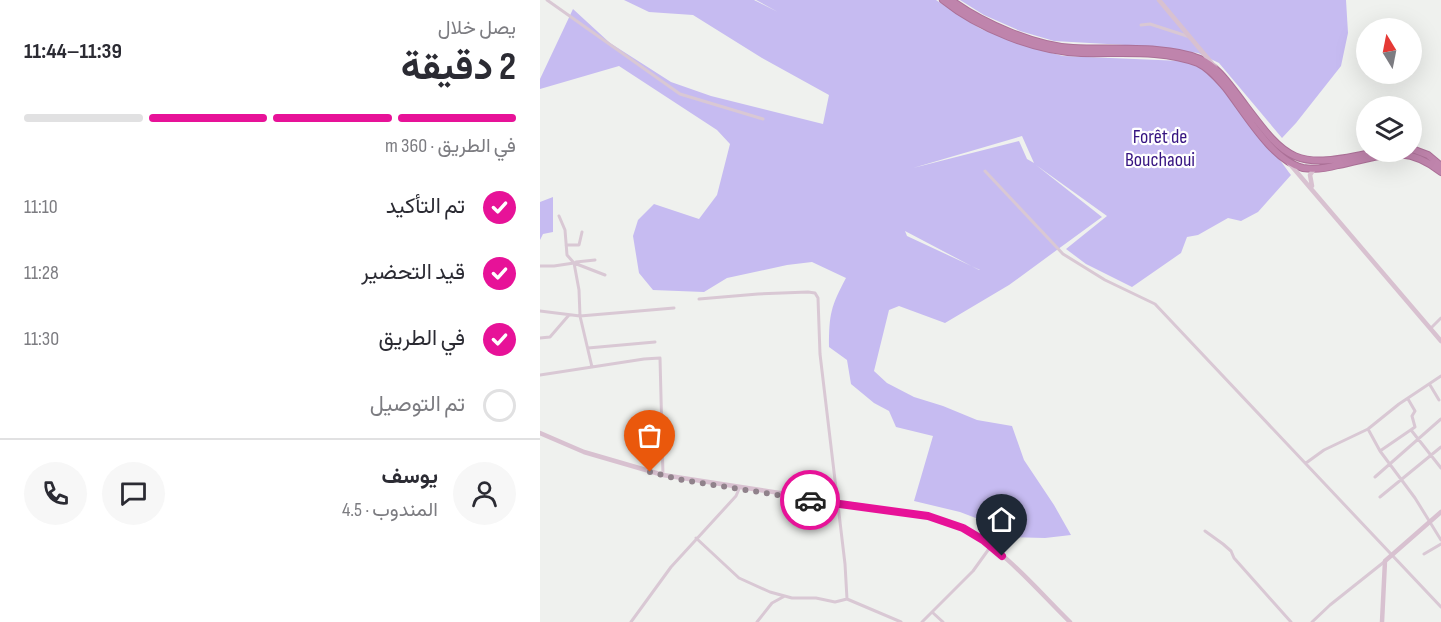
<!DOCTYPE html>
<html lang="ar">
<meta charset="utf-8">
<style>
body{margin:0;font-family:"Sofia Sans Condensed",Vazirmatn,sans-serif;background:#f7f7f7;color:#2b2b33;direction:rtl;height:100vh;display:flex;flex-direction:column;font-size:22px;white-space:nowrap}
*{box-sizing:border-box;margin:0}
p{font-size:20px;color:#7c7c81}
.icon{flex:none;width:33px;height:33px;fill:none;stroke:currentColor;stroke-width:2;stroke-linecap:round;stroke-linejoin:round}
.map{position:relative;flex:1;overflow:hidden;direction:ltr}
.side{display:flex;flex-direction:column;background:#fff;width:540px}
.side>*{flex:none}
.needle{width:39px;rotate:350deg}
.buttons{position:absolute;left:816px;top:18px;display:grid;gap:12px}
.buttons a{display:grid;place-items:center;width:66px;height:66px;border-radius:50%;background:#fff;box-shadow:0 6px 24px #0002;font-size:30px}
.pin{position:absolute;display:grid;place-items:center;width:51px;height:51px;color:#fff;margin:-62px -26px;border-radius:50% 50% 50% 0;rotate:-45deg;box-shadow:0 0 6px #0007}
.pin .icon{rotate:45deg}
.courier{position:absolute;display:grid;place-items:center;width:60px;height:60px;margin:-30px;border:4px solid #e71298;border-radius:50%;background:#fff;color:#222;box-shadow:0 2px 8px #0007}
.head em{font-style:normal;font-weight:700}
.head div{display:flex;flex-direction:column-reverse}
.head{display:flex;align-items:center;justify-content:space-between;height:102px;padding:0 24px}
h1{font-size:39px;font-weight:700;line-height:45px}
.bar{display:grid;grid-template-columns:repeat(4,1fr);gap:9px 6px;align-content:center;height:72px;padding:0 24px}
.bar i{height:8px;border-radius:4px;background:#e1e1e2}
.bar .current{background:#e71298}
.bar p{grid-column:span 4}
.line{display:flex;align-items:center;gap:15px;padding:0 24px;border-top:2px solid #e1e1e2}
.line div{flex:1}
.round{display:grid;place-items:center;flex:none;width:63px;height:63px;border-radius:32px;background:#f7f7f7}
ol{padding:0 24px;list-style:none}
li{display:flex;align-items:center;gap:18px;height:66px}
li p{margin-inline-start:auto}
li .icon{padding:6px;border-radius:50%;background:#e71298;color:#fff;stroke-width:4}
li:last-child{color:#7c7c81}
li i{width:33px;height:33px;border:3px solid #e1e1e2;border-radius:50%}
main{display:flex;flex:1;min-height:0}
.map>svg:first-child{display:block}
.green{fill:#c6bbf1;fill-rule:evenodd}
.lines{fill:none;stroke-linecap:round;stroke-linejoin:round}
.highway-casing{stroke:#ab7097;stroke-width:8}
.street{stroke:#d9c8d4;stroke-width:3}
.secondary{stroke:#d8c1d0;stroke-width:4.5}
.highway{stroke:#bf84ac;stroke-width:6}
.done{stroke:#90828b;stroke-width:6;stroke-dasharray:0 10.8}
.route{stroke:#e71298;stroke-width:8}
.labels{text-anchor:middle;stroke-width:4.5;stroke-linejoin:round;paint-order:stroke}
.park-label{font-size:20px;fill:#361481;stroke:#fff}
</style>
<main>
<div class="map">
<svg width="901" height="622" viewBox="0 0 901 622">
<rect width="100%" height="100%" fill="#eff1ee"/>
<!-- green -->
<path class="green" d="M84,0H214L238,12L216,0H396L441,29L493,48L523,56L642,61C646,62 652,62 656,64C680,73 733,152 751,175L718,212L701,221L688,218L658,235L647,237L641,253L592,287L546,264L526,249L567,216L496,165L562,217L469,285L405,323L359,306L349,310L334,371L347,383L374,397L403,406L437,420L472,426L484,460L514,505L531,535L505,538L469,537L454,525L420,512L374,501L393,436L356,427L349,411L334,403L311,384L307,360L289,347C289,314 291,306 306,278L272,262L247,265L187,278L164,292L113,290L99,273L93,236L98,220L114,204L159,219L177,195L190,144L177,130L79,66L0,89V79L33,9L70,43L131,82L171,96L283,124L289,95L222,58L153,15L109,12ZM482,136L494,163L487,159L479,141L373,168ZM365,231L439,270H440L367,236Z
M420,0H806L808,33L801,66L756,123L742,138L679,63L658,53L603,46L514,41L480,31L444,15Z
M13,197V232L3,234L0,240V202Z"/>
<g class="lines">
<!-- highway casing -->
<g class="highway-casing">
<path id="highway" d="M403,0C439,29 495,51 541,53C579,54 622,49 658,63C669,68 677,78 685,87C704,111 732,161 763,168C775,170 787,168 798,165C840,157 864,142 901,172
M411,0C442,23 495,46 533,48C569,50 628,45 660,59C676,66 686,80 696,93C746,159 749,172 835,152
M872,149L888,155L901,166"/>
</g>
<!-- street -->
<path class="street" d="M7,0L140,94L223,119
M601,25L610,24L650,37
M445,171L523,254L565,280L615,304L901,607
M19,216L25,230L27,255L34,263L39,290L40,316L52,367
M26,245H39L42,232
M36,262L55,260
M0,266H14L34,263L65,275
M0,311L40,316L134,308
M891,328L901,318
M0,338L10,337L29,315
M48,348L115,342
M0,375L104,359L120,358L123,475
M890,385L899,400
M828,429L840,451L875,498L901,540
M871,430L901,468
M840,451L875,427L872,416L875,411L868,399
M766,463L784,450L828,429L859,404L901,376
M835,477L901,419
M840,497L901,447
M665,531L683,544L691,551L694,558L751,622
M156,538L199,578L230,592L252,598H276L295,602L307,599L305,564L280,354L278,298L275,293L268,292L218,294L159,299
M884,554L901,544
M307,599L361,622
M91,622L131,567L196,496L199,489
M217,622L232,603L243,597
M382,622L392,612
M403,622L392,612L433,571L451,546
M772,622L790,605L844,562"/>
<!-- secondary -->
<path class="secondary" d="M619,0L675,67
M749,163L901,341
M772,186L770,175L774,169
M0,433L44,452L123,475L388,516C400,520 413,523 424,529C465,550 497,590 530,622
M842,622L845,561L901,512"/>
<!-- highway -->
<use href="#highway" class="highway"/>
</g>
<g class="lines">
<!-- done -->
<path class="done" d="M110,472L142,480L270,500"/>
<!-- route -->
<path class="route" d="M270,500L388,516L423,528L443,540L462,556"/>
</g>
<g class="labels">
<!-- park labels -->
<g class="park-label">
<text x="620" y="143">Forêt de<tspan x="620" dy="23">Bouchaoui</tspan></text>
</g>
</g>
</svg>
<div class="buttons">
<a><svg class="needle" viewBox="-14 -14 28 28"><path d="M0-13l5 13h-10z" fill="#e53935"/><path d="M0 13l5-13h-10z" fill="#7c7c81"/></svg></a>
<a><svg class="icon" aria-label="layers" viewBox="0 0 24 24"><path d="M12 4l9 5-9 5-9-5zM3 14l9 5 9-5"/></svg></a>
</div>
<div class="pin" style="left:110px;top:472px;background:#ea580c"><svg class="icon" aria-label="bag" viewBox="0 0 24 24"><path d="M5 8h14l-1 12H6zM9 8a3 3 0 0 1 6 0"/></svg></div>
<div class="pin" style="left:462px;top:556px;background:#1f2937"><svg class="icon" aria-label="home" viewBox="0 0 24 24"><path d="M3 11l9-7 9 7M6 9v11h12V9"/></svg></div>
<div class="courier" style="left:270px;top:500px"><svg class="icon" aria-label="car" viewBox="0 0 24 24"><path d="M5 17H2v-5l4-1 3-4h7l3 4 3 1v5h-3M9 17h6M6 11h13"/><circle cx="7" cy="17" r="2"/><circle cx="17" cy="17" r="2"/></svg></div>
</div>
<section class="side">
<div class="head"><div><h1>2 دقيقة</h1><p>يصل خلال</p></div><em>11:39–11:44</em></div>
<div class="bar"><i class="current"></i><i class="current"></i><i class="current"></i><i></i><p>في الطريق · 360 m</p></div>
<ol>
<li><svg class="icon" aria-label="check" viewBox="0 0 24 24"><path d="M5 12l5 5 9-10"/></svg>تم التأكيد<p>11:10</p></li>
<li><svg class="icon" aria-label="check" viewBox="0 0 24 24"><path d="M5 12l5 5 9-10"/></svg>قيد التحضير<p>11:28</p></li>
<li><svg class="icon" aria-label="check" viewBox="0 0 24 24"><path d="M5 12l5 5 9-10"/></svg>في الطريق<p>11:30</p></li>
<li><i></i>تم التوصيل</li>
</ol>
<div class="line" style="height:108px"><a class="round"><svg class="icon" aria-label="person" viewBox="0 0 24 24"><circle cx="12" cy="8" r="4"/><path d="M4 21q1-7 8-7t8 7"/></svg></a><div><b>يوسف</b><p>المندوب · 4.5</p></div><a class="round"><svg class="icon" aria-label="chat" viewBox="0 0 24 24"><path d="M4 5h16v11H9l-5 4z"/></svg></a><a class="round"><svg class="icon" aria-label="phone" viewBox="0 0 24 24"><path d="M5 4h4l2 5-3 2q2 4 5 5l2-3 5 2v4C11 20 4 13 5 4z"/></svg></a></div>
</section>
</main>
